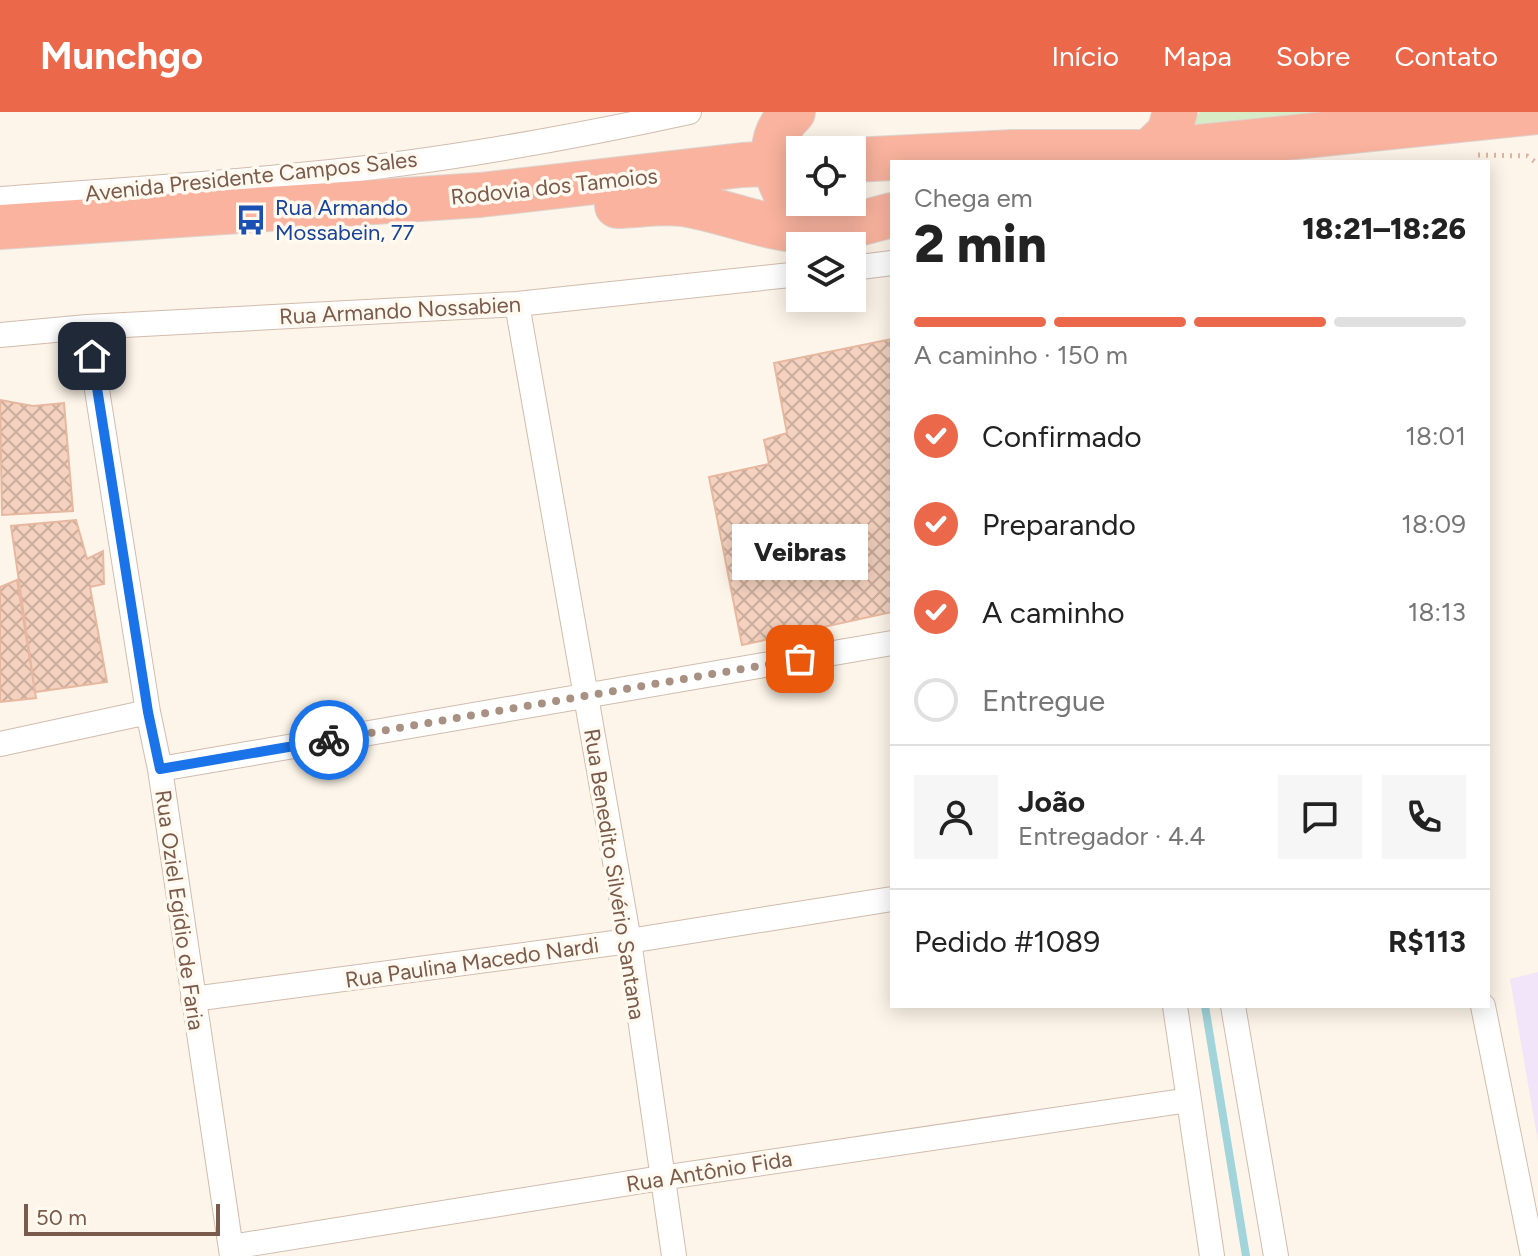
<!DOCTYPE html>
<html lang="pt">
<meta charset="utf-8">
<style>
body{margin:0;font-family:Figtree,sans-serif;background:#f6f6f6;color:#222;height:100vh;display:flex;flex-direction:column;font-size:30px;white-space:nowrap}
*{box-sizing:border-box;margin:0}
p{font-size:26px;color:#767676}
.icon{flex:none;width:44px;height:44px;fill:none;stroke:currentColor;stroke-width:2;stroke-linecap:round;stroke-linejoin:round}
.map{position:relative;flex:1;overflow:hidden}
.sheet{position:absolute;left:890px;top:48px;width:600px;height:848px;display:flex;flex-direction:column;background:#fff;border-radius:0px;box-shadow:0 4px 20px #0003}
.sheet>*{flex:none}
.tools{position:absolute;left:786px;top:24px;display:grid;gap:16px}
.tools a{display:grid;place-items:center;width:80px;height:80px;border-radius:0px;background:#fff;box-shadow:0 4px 20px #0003;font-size:40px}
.scale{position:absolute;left:24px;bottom:20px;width:196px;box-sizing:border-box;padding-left:8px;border:4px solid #7a5a4a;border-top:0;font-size:22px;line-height:28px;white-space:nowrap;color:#7a5a4a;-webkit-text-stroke:6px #fff9f0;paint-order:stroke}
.pin{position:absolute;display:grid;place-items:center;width:68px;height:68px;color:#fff;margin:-34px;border-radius:16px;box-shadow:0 4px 12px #0006}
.courier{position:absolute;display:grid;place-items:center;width:80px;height:80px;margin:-40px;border:6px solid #1a73e8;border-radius:50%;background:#fff;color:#222;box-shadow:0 2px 10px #0007}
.bubble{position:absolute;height:56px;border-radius:0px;background:#fff;box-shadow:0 4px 20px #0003;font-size:26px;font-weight:800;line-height:56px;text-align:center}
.head em{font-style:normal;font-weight:800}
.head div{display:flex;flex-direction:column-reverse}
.head{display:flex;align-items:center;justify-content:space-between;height:136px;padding:0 24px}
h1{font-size:52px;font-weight:800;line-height:60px}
.bar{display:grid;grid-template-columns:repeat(4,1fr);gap:12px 8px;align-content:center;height:96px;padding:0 24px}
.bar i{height:10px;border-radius:6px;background:#e0e0e0}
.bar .active{background:#eb684a}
.bar p{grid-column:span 4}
.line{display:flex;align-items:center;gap:20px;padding:0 24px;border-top:2px solid #e0e0e0}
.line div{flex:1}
.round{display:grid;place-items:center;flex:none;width:84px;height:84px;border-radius:0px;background:#f6f6f6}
ol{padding:0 24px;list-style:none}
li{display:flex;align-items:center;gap:24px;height:88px}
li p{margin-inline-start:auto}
li .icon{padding:8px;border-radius:50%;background:#eb684a;color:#fff;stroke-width:4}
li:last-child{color:#767676}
li i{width:44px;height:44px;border:4px solid #e0e0e0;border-radius:50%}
header{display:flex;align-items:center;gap:48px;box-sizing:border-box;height:112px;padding:0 40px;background:#eb684a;color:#fff}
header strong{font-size:38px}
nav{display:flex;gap:44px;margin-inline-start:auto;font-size:28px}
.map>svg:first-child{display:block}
.education{fill:#f2e5fa}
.grass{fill:#d7ecc6}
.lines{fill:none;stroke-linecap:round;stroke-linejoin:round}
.stream{stroke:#a1d4db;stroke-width:8}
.building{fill:url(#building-cross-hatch);stroke:#e7b89f;stroke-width:2}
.minor-casing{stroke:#d1bcad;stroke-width:26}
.motorway-casing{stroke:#dcd4d0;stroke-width:46}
.path{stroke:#dab5a1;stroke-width:5;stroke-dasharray:2 6;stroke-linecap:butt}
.minor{stroke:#fff;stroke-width:24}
.motorway{stroke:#f9b39e;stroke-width:44}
.done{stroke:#a89082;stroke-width:8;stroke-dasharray:0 14.4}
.route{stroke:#1a73e8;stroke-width:10}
.labels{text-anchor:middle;stroke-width:7;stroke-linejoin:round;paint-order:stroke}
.street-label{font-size:22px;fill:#7a5a4a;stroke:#fff9f0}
.transit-label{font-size:22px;fill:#164399;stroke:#fff9f0;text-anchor:start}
</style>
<header>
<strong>Munchgo</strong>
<nav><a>Início</a><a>Mapa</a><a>Sobre</a><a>Contato</a></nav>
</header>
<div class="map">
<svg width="1538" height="1144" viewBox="0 0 1538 1144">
<defs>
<pattern id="building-cross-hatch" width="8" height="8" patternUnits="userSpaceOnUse" patternTransform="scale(2)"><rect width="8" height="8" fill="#f4d2bf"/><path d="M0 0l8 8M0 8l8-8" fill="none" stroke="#cbad9d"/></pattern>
</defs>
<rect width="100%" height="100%" fill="#fdf5e9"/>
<!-- education -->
<path class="education" d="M1538,860V1030L1510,867Z"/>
<!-- grass -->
<path class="grass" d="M1199,0H1367L1193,15Z"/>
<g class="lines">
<!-- stream -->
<path class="stream" d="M1205,894L1246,1144"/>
</g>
<!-- building -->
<path class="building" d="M892,227V500L742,533L709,365L769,352L764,328L787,321L774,251Z
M0,288L33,294L64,291L73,399L2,403Z
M76,408L87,447L103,439L104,472L90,475L107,570L35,580L11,414Z
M17,468L36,586L0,590V475Z"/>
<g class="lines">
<!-- minor casing -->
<g class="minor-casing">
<path id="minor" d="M0,87C103,79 207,73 310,62C437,50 565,27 689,0
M852,156L892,151
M517,192L629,829L674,1144
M87,215L148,600L160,657L232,1144
M0,223L87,215L517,192L800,162
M0,632L148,600
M160,657L892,531
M193,887L629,829L892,787
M1175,894L1212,1144
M1233,894L1276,1144
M1483,894L1533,1144
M231,1135L661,1066L1189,988"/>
</g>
<!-- motorway casing -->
<g class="motorway-casing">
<path id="motorway" d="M793,0C753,37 785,82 807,119L858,112L892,103
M1149,40L1169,21L1175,0
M852,48L1013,40H1149L1538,0
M617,94C645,93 671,88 698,95C736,103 768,117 807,119
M0,115L480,83L742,53L800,50"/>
</g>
<!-- path -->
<path class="path" d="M1478,43L1527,44L1538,52"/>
<!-- minor -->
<use href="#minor" class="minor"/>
<!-- motorway -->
<use href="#motorway" class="motorway"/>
</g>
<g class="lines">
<!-- done -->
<path class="done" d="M329,628L800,547"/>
<!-- route -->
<path class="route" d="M92,244L148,600L160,657L329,628"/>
</g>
<!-- icons -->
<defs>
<g id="bus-bare" transform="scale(2.4)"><path d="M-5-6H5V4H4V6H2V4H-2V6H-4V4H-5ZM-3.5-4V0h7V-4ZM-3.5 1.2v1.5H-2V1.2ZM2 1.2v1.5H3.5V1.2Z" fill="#1a4fb4" stroke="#fff9f0" stroke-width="2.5" paint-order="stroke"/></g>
</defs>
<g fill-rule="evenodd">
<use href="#bus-bare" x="251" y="108"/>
</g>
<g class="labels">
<!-- street labels -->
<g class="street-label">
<text transform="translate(251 64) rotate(-6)" y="8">Avenida Presidente Campos Sales</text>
<text transform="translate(554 74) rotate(-6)" y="8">Rodovia dos Tamoios</text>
<text transform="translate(400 198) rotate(-3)" y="8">Rua Armando Nossabien</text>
<text transform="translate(615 762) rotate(81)" y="8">Rua Benedito Silvério Santana</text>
<text transform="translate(180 798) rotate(82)" y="8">Rua Oziel Egídio de Faria</text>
<text transform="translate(472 850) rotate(-8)" y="8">Rua Paulina Macedo Nardi</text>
<text transform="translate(709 1059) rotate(-9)" y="8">Rua Antônio Fida</text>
</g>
<!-- transit labels -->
<g class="transit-label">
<text x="275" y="103">Rua Armando<tspan x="275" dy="25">Mossabein, 77</tspan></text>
</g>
</g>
</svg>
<div class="tools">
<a><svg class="icon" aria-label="locate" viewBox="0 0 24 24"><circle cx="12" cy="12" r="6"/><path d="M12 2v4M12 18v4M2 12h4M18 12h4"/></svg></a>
<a><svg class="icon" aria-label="layers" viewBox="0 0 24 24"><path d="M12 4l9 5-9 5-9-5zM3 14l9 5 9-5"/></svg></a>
</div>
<div class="scale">50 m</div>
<div class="pin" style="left:800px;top:547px;background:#ea580c"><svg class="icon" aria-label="bag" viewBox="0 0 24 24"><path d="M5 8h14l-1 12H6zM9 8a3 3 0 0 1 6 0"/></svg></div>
<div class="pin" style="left:92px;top:244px;background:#1f2937"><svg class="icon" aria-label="home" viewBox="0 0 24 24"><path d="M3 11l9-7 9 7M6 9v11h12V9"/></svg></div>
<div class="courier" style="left:329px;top:628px"><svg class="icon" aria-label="bike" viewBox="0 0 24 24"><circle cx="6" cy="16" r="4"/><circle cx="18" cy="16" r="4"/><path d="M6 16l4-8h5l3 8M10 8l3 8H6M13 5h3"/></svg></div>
<div class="bubble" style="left:732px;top:412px;width:136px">Veibras</div>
<section class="sheet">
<div class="head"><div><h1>2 min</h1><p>Chega em</p></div><em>18:21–18:26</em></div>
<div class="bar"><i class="active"></i><i class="active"></i><i class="active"></i><i></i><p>A caminho · 150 m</p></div>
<ol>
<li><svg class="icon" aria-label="check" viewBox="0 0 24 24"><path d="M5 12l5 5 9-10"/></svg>Confirmado<p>18:01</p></li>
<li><svg class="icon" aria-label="check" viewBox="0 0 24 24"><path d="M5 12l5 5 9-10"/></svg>Preparando<p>18:09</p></li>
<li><svg class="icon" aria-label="check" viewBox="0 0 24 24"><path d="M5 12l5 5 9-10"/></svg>A caminho<p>18:13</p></li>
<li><i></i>Entregue</li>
</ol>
<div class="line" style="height:144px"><a class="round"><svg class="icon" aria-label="person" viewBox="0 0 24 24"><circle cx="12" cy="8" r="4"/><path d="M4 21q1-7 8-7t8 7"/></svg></a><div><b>João</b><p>Entregador · 4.4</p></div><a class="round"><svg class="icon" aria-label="chat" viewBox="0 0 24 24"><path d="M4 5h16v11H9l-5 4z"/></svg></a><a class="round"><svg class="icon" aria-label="phone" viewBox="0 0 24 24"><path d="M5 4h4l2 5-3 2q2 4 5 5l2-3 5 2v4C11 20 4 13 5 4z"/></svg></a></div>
<div class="line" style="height:104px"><div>Pedido #1089</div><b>R$113</b></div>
</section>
</div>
